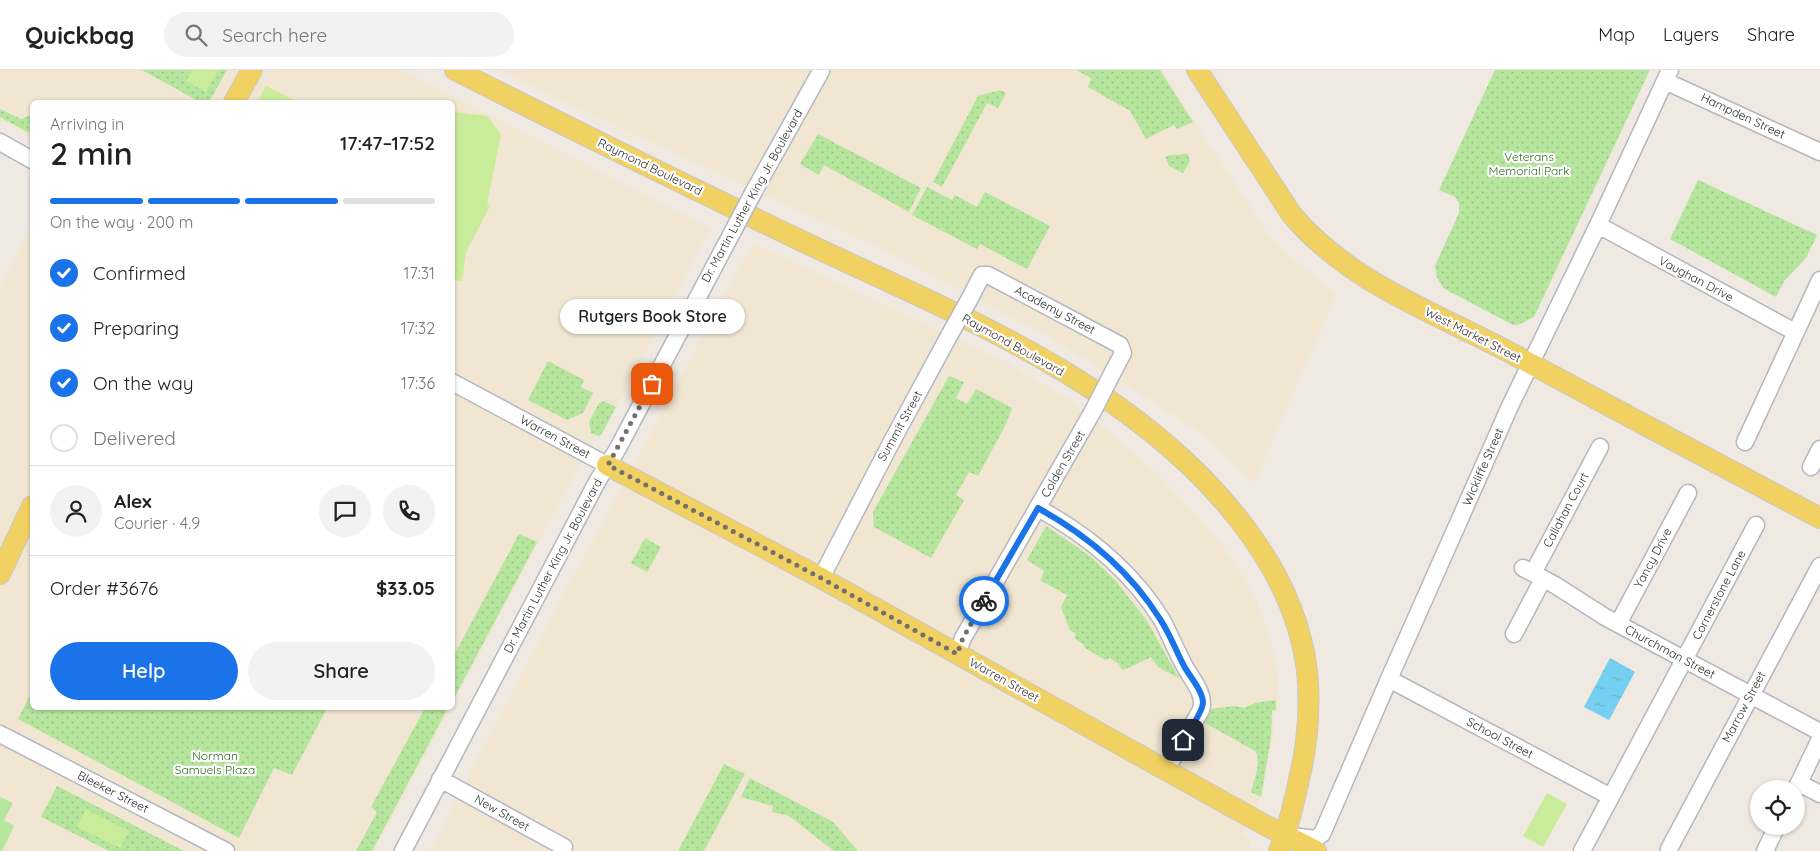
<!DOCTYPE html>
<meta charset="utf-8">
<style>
body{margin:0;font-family:Quicksand,sans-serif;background:#f2f2f2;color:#222;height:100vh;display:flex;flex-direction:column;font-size:19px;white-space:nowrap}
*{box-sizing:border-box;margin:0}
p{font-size:16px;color:#767676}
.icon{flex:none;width:28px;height:28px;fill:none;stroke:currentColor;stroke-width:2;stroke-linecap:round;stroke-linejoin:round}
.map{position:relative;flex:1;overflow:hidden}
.drawer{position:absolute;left:30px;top:30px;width:425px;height:610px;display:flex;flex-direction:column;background:#fff;border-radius:8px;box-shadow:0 1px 4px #0004}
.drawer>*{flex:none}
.buttons{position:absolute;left:1750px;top:710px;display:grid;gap:10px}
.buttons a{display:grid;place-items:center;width:55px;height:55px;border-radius:50%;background:#fff;box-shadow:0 1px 4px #0004;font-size:25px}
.pin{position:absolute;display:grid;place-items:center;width:42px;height:42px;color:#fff;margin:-21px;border-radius:10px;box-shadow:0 2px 8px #0006}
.courier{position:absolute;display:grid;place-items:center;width:50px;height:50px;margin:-25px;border:4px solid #1a73e8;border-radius:50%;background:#fff;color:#222;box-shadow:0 1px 6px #0007}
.bubble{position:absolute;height:35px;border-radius:18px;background:#fff;box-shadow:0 1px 4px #0004;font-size:16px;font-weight:600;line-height:35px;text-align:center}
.overview em{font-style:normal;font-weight:600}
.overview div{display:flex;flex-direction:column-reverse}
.overview{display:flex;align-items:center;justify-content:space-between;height:85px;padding:0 20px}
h1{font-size:32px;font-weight:600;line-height:38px}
.bar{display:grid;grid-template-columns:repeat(4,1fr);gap:8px 5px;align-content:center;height:60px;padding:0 20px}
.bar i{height:6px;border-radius:4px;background:#e0e0e0}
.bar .current{background:#1a73e8}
.bar p{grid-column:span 4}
.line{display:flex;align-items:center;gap:12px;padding:0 20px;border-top:1px solid #e0e0e0}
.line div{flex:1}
.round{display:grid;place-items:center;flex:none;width:52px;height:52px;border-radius:26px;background:#f2f2f2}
ol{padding:0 20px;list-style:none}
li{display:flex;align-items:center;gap:15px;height:55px}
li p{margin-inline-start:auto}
li .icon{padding:5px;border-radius:50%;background:#1a73e8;color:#fff;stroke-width:4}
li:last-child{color:#767676}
li i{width:28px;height:28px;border:2px solid #e0e0e0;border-radius:50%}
.primary-button{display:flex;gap:10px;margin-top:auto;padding:10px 20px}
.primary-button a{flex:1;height:58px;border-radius:30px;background:#1a73e8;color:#fff;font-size:20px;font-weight:600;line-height:58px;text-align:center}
.primary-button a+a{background:#f2f2f2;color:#222}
header{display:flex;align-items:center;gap:30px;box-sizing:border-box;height:70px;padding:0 25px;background:#fff;border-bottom:1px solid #e0e0e0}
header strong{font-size:24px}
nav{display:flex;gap:28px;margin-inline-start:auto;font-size:18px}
.search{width:350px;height:45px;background:#f2f2f2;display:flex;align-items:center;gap:12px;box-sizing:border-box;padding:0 18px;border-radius:28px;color:#767676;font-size:19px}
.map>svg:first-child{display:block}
.education{fill:#f0e6d1}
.grass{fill:url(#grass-dots)}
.garden{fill:#b6e59e}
.pitch{fill:#c9ec9a}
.water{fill:url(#water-ripples)}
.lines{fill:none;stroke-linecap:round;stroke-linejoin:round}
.minor-casing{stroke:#b4b7c1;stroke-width:19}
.major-casing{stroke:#c9c9c9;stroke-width:22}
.minor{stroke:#fff;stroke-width:16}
.major{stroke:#f2d163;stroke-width:20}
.minor-bridge-casing{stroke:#b4b7c1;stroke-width:19;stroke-linecap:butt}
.minor-bridge{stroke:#fff;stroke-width:16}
.done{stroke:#726f6d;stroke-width:5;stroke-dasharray:0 9}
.route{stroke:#1a73e8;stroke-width:6}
.labels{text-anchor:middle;stroke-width:4.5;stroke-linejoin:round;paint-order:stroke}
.street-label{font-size:12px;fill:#2e2e2e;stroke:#fff}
.park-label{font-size:12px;fill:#2c6e1b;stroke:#fff}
</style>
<header>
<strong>Quickbag</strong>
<div class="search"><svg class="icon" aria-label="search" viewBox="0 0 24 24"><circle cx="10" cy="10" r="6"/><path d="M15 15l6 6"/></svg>Search here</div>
<nav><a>Map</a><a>Layers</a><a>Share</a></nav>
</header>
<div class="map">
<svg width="1820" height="781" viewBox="0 0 1820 781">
<defs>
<pattern id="grass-dots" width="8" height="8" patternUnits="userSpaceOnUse" patternTransform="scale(1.25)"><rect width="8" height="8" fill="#b6e59e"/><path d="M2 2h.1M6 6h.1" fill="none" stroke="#9dc588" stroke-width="1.8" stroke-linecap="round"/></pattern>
<pattern id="water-ripples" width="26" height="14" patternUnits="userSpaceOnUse" patternTransform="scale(1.25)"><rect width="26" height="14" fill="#75cff0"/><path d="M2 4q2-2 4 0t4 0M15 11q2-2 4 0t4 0" fill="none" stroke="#66b2ce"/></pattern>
</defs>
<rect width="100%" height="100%" fill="#efe9e1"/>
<!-- education -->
<path class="education" d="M0,0H401L711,158L604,361L595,365L453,634L452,32H32V68L0,50Z
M501,0H1161L1269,165L1290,187L1337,224L1254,413L1212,371L1150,330L1046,265L875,176L547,24Z
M32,152V638H451L374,781H0V218Z
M753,173L1002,290L1075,333L1155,401L1198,447L1219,471L1241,503L1257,532L1267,559L1277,597L1278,642H1274L1273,667L1261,727L1243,765L1250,769L1249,776L1259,781H430L537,574Z"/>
<!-- grass -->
<path class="grass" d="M142,0H227L210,30L206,32H200Z
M1076,0H1160L1193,52L1177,59L1174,55L1146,69L1130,41L1088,17L1091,8Z
M1495,0H1650L1534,247L1520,254L1513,255L1443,218L1437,207L1435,196L1459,143V133L1455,127L1439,120Z
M1000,20L1006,23L998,38L987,33L942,117L933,112L978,26Z
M0,39L21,49L32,45V56L29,63L0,47Z
M818,64L921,118L909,142L824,95L819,105L800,94Z
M1188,84L1190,91L1183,103L1169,96L1165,87L1170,85Z
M1698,110L1817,165L1806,188L1784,211L1776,227L1670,169Z
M927,117L952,130L955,125L977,137L985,122L1050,156L1027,199L980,174L977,179L912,145Z
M548,291L584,310L581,317L593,323L583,343L567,350L528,330Z
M949,306L964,312L956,328L967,334L976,319L1012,338L1006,354L978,406L969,402L956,425L964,430L931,488L874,457L873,442Z
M604,331L616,337L601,365L599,366L591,363L589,352L599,333Z
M1046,456L1090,486L1116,511L1147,551L1179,608L1158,597L1151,587L1124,600L1121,599L1119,594L1110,588L1105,590L1085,578L1083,574L1074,568L1076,564L1070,560L1061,537L1067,525L1041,511V508L1044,501L1027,490Z
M519,464L537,472L453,630V587Z
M645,468L661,477L647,502L631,493Z
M32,621V638H327L292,705L274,698L239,768L18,649Z
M1276,630V640L1272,641L1271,668L1261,727L1251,722C1254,710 1262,691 1255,681L1205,653L1211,639L1234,636L1245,638L1255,633Z
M425,638H448L372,781H356L377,742L371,737Z
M724,694L745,704L704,781H678Z
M750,708L833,752L858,781H834L789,746L772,742L773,736L741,727Z
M57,716L184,781H109L41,747Z"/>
<!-- garden -->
<path class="garden" d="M0,727L13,733L4,750L14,756L2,781H0Z"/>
<!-- pitch -->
<path class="pitch" d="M192,0H218L206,22L186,11Z
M266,16L298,32H257Z
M453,42L487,46L501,64L487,134L490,136L466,182L462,211L453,210Z
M1547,723L1567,734L1543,777L1523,766Z
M86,739L129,761L120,778L77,757Z"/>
<!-- water -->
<path class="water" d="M1610,588L1635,602L1609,650L1584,637Z"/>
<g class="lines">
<!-- minor casing -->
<g class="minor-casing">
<path id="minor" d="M1665,11L1820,82
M0,72L32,90
M753,123L821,1
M1598,155L1795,262
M969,230L982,205H988L1120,275L1123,283L1114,300
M452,312L607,395
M1745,372L1820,210
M1811,397L1820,379
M1038,438C1087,465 1132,501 1162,550C1170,565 1176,580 1184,595C1191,609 1206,623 1201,640L1166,700
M1523,498L1555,515L1605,547L1820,662
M1533,503L1600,377
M821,508L891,373L950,264
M1618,554L1688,423
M1514,564L1543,509
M957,584L963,568L1093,341
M1389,609L1611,727
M0,664L226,781
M440,709L564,777
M1799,713L1820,724
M1796,719L1820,669
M1292,766L1315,769L1322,764L1389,609L1510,336L1598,155L1670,0
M1669,779L1820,496
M403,781L556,490L598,410L617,380L733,161
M1582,781L1756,455
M1765,781L1777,756"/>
</g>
<!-- major casing -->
<g class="major-casing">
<path id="major" d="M455,0C572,59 689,117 808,174C958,245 1131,313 1237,447C1273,492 1300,543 1307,601C1311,639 1307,677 1298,714C1293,737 1288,759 1279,781
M1197,0L1292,145C1349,212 1431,241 1507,281C1611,337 1716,393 1820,448
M234,32L252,0
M607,395L821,508L1263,754L1316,781
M0,504L32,436"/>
</g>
<!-- minor -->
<use href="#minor" class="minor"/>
<!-- major -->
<use href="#major" class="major"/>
<!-- minor-bridge casing -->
<g class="minor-bridge-casing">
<path id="minor-bridge" d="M733,161L753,123
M950,264L969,230
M1093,341L1114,300"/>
</g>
<!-- minor-bridge -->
<use href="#minor-bridge" class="minor-bridge"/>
</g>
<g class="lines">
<!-- done -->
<path class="done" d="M652,314L608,395L821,508L957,584L963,568L984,531"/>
<!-- route -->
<path class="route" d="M984,531L1038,438C1087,465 1130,501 1160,549C1170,564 1176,581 1184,596C1190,607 1203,621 1203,633C1202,643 1189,661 1183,670"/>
</g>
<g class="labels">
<!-- street labels -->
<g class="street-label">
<text transform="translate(1743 46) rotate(25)" y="4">Hampden Street</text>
<text transform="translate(650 97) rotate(26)" y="4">Raymond Boulevard</text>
<text transform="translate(752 126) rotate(-61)" y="4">Dr. Martin Luther King Jr. Boulevard</text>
<text transform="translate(1696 209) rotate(28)" y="4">Vaughan Drive</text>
<text transform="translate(1055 240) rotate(28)" y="4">Academy Street</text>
<text transform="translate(1473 265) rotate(27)" y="4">West Market Street</text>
<text transform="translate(1013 275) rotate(29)" y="4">Raymond Boulevard</text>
<text transform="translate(900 356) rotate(-61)" y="4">Summit Street</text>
<text transform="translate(555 367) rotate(28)" y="4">Warren Street</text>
<text transform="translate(1063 394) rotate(-60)" y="4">Colden Street</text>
<text transform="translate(1483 397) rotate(-66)" y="4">Wickliffe Street</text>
<text transform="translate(1566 440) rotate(-62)" y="4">Callahan Court</text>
<text transform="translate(1653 488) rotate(-62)" y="4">Yancy Drive</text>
<text transform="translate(553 496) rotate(-62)" y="4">Dr. Martin Luther King Jr. Boulevard</text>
<text transform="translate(1719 525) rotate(-62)" y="4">Cornerstone Lane</text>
<text transform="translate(1670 582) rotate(28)" y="4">Churchman Street</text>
<text transform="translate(1004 610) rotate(29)" y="4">Warren Street</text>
<text transform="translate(1744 637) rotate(-62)" y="4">Marrow Street</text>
<text transform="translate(1500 668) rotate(28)" y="4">School Street</text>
<text transform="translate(113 722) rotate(27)" y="4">Bleeker Street</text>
<text transform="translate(502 743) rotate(29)" y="4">New Street</text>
</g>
<!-- park labels -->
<g class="park-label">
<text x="1529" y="91">Veterans<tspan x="1529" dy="14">Memorial Park</tspan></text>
<text x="215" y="690">Norman<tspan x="215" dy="14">Samuels Plaza</tspan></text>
</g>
</g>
</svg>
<div class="buttons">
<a><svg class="icon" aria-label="locate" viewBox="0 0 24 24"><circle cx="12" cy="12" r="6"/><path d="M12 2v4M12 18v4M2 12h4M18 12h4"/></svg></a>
</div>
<div class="pin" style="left:652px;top:314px;background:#ea580c"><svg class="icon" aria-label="bag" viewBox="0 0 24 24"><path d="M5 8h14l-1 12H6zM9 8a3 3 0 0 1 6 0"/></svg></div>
<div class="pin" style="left:1183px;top:670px;background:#1f2937"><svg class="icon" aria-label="home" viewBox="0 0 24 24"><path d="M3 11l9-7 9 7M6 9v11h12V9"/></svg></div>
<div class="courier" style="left:984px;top:531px"><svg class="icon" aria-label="bike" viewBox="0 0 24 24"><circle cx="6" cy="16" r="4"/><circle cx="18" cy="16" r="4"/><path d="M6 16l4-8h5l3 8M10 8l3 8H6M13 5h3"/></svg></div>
<div class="bubble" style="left:560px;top:229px;width:185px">Rutgers Book Store</div>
<section class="drawer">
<div class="overview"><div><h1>2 min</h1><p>Arriving in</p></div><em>17:47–17:52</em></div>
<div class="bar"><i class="current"></i><i class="current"></i><i class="current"></i><i></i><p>On the way · 200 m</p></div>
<ol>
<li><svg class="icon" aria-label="check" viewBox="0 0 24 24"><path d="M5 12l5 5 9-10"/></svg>Confirmed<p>17:31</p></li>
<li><svg class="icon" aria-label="check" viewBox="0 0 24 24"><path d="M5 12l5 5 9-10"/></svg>Preparing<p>17:32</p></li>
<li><svg class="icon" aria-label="check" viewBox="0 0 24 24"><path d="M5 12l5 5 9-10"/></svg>On the way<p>17:36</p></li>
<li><i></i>Delivered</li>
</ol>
<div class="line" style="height:90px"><a class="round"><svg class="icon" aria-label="person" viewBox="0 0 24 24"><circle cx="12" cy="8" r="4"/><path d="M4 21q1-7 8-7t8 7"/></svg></a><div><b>Alex</b><p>Courier · 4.9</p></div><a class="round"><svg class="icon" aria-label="chat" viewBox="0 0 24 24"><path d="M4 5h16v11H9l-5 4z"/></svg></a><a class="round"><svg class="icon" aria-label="phone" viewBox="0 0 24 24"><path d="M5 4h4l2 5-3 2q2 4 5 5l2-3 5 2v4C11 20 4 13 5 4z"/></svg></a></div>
<div class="line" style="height:65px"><div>Order #3676</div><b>$33.05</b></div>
<div class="primary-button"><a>Help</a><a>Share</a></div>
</section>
</div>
